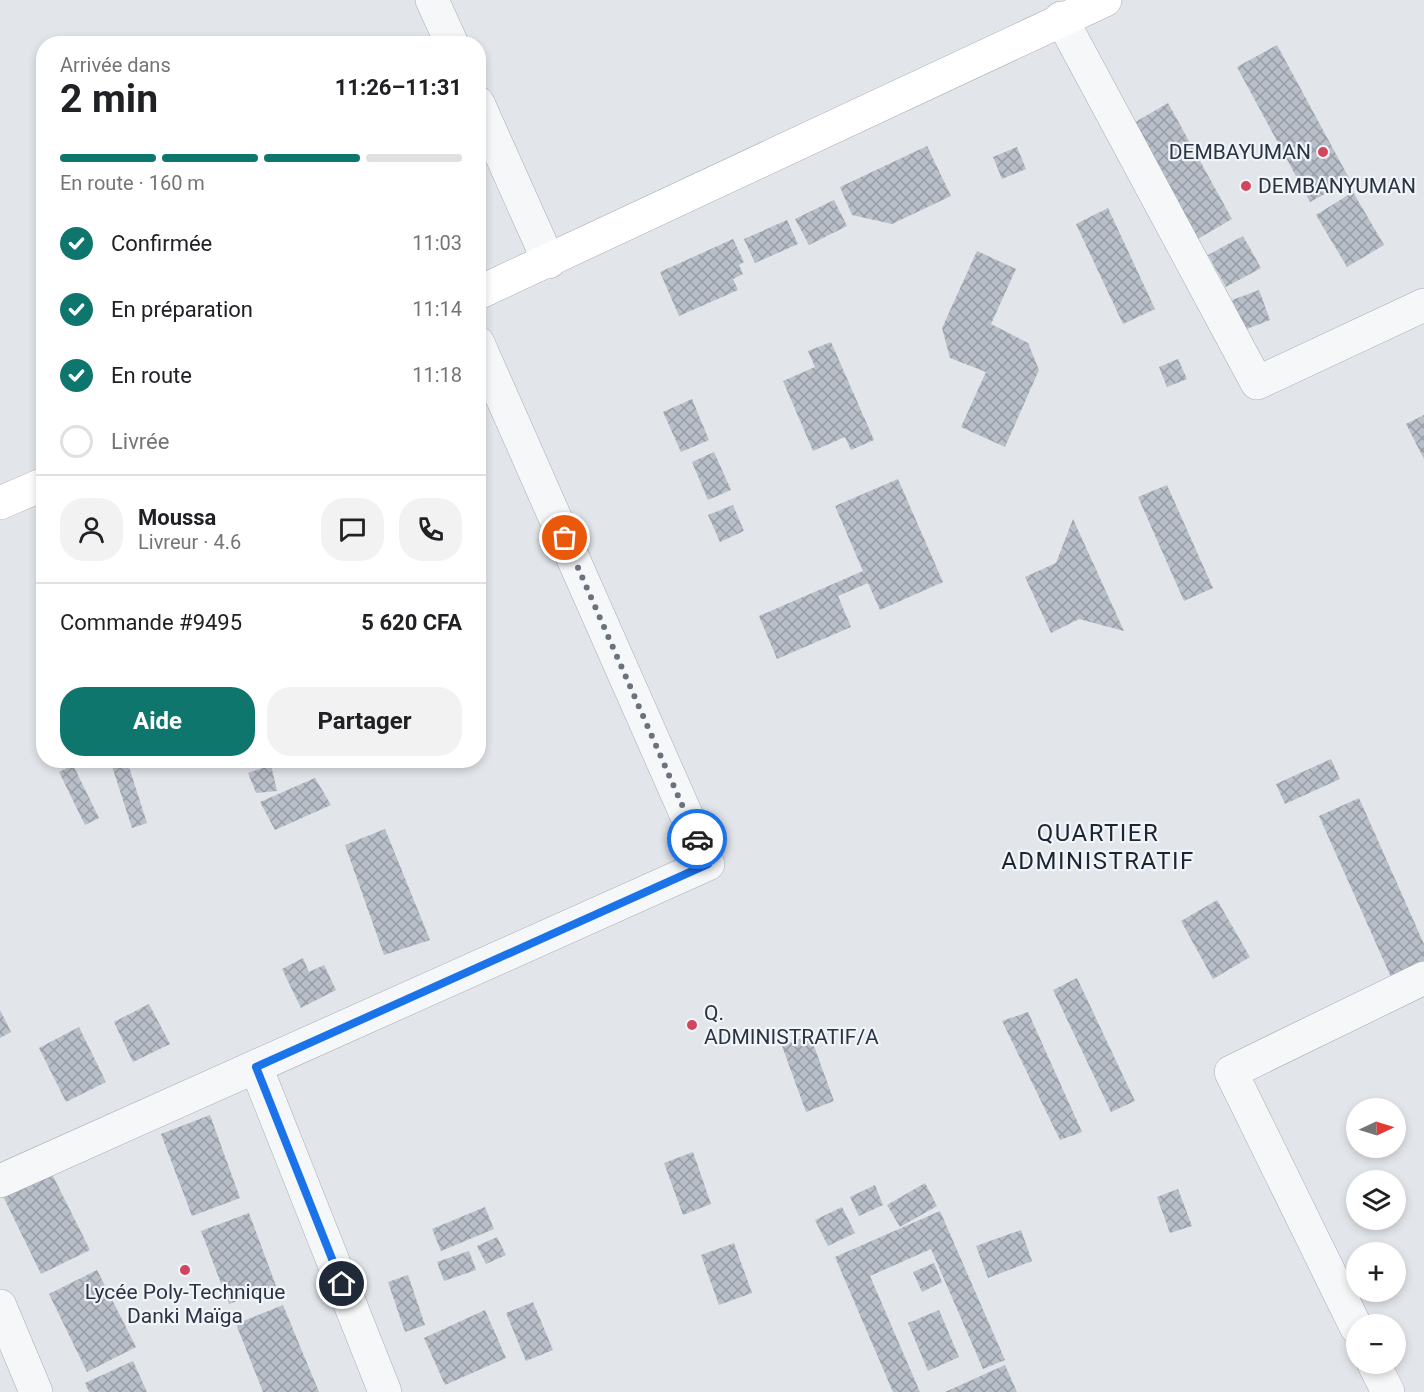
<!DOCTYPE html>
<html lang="fr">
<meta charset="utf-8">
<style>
body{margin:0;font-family:Roboto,sans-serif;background:#f2f2f2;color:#202124;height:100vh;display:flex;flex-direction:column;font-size:22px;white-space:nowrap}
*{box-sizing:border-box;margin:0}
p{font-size:20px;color:#757577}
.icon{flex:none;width:33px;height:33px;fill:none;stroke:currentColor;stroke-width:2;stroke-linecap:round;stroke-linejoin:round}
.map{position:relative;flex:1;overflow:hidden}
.panel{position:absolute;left:36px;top:36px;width:450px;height:732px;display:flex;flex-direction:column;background:#fff;border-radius:24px;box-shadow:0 3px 9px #0003}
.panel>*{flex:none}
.needle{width:39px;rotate:86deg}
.tools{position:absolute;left:1346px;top:1098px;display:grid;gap:12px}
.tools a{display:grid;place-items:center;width:60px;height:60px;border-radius:50%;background:#fff;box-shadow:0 3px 9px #0003;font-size:30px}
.pin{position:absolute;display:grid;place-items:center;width:51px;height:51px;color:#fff;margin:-26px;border:3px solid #fff;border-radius:50%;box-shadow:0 2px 6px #0007}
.courier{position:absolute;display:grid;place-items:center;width:60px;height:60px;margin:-30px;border:4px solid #1a73e8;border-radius:50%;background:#fff;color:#222;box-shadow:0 2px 8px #0007}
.summary em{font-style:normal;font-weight:700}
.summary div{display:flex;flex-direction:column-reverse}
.summary{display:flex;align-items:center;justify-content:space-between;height:102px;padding:0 24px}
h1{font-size:39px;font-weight:700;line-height:45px}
.bar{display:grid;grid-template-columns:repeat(4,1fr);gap:9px 6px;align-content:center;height:72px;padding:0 24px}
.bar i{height:8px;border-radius:4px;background:#e0e0e0}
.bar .active{background:#0f766e}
.bar p{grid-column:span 4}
.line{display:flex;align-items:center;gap:15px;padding:0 24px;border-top:2px solid #e0e0e0}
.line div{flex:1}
.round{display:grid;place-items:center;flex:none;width:63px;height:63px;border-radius:24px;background:#f2f2f2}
ol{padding:0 24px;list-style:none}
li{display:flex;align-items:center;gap:18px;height:66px}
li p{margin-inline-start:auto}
li .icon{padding:6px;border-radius:50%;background:#0f766e;color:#fff;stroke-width:4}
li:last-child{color:#757577}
li i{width:33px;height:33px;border:3px solid #e0e0e0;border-radius:50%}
.action{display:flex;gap:12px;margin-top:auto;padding:12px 24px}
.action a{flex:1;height:69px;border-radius:24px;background:#0f766e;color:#fff;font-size:24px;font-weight:700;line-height:69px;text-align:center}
.action a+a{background:#f2f2f2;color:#202124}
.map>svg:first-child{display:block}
.building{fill:url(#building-cross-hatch)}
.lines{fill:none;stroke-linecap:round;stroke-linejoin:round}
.street-casing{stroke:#a7adb6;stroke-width:34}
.secondary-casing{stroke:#a7adb6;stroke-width:34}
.street{stroke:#f5f7f9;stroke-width:33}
.secondary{stroke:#fff;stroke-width:33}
.done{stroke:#6a727e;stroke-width:6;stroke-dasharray:0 10.8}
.route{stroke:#1a73e8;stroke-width:8}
.poi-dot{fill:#d24560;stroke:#f2f5f8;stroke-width:2}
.labels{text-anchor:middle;stroke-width:4.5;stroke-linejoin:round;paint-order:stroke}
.poi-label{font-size:21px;fill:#2a3444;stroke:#f2f5f8;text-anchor:start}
.quarter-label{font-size:24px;letter-spacing:1.5px;fill:#1c2535;stroke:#f2f5f8}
</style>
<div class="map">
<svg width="1424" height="1392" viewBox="0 0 1424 1392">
<defs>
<pattern id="building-cross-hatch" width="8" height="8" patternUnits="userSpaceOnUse" patternTransform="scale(1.5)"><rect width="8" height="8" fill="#b9bfc9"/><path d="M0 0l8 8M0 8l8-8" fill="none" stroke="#979ca5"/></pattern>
</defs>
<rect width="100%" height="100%" fill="#e2e6eb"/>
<!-- building -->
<path class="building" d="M1277,45L1350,180L1310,202L1237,67Z
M1168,103L1232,219L1196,240L1132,124Z
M927,146L951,196L892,224L852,215L840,187Z
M1017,147L1026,169L1002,179L993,157Z
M1353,192L1384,245L1347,267L1316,215Z
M834,200L847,226L809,245L795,219Z
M1108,208L1155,309L1123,324L1076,224Z
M787,220L798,244L755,263L744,239Z
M1243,236L1261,268L1226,287L1208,255Z
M733,239L744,262L739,265L743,274L733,279L738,290L679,316L660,272Z
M977,251L1016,269L991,324L1028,343L1039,370L1005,447L961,427L986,372L950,358L942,328Z
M1259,290L1270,320L1244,330L1232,300Z
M831,342L874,440L851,450L845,437L813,451L783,381L815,367L808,351Z
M1178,359L1187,379L1167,387L1159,367Z
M692,399L709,440L681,452L663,412Z
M1424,415V459L1406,424Z
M714,452L731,490L708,500L692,462Z
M898,479L943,582L880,610L868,583L838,596L851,627L777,659L759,616L863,571L835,506Z
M1167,485L1213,588L1184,601L1138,497Z
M733,505L744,531L720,542L708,515Z
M1073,519L1124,631L1079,619L1051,633L1025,577L1056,563Z
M1331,759L1340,779L1285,804L1276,784Z
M110,760H150L129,767L147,823L132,828Z
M73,765L99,818L85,825L59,772Z
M271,765L277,791L256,793L248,773Z
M315,778L331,805L275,830L260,802Z
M1359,798L1424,944V962L1391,977L1319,816Z
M385,829L430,940L384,955L345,845Z
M1217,900L1250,957L1213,979L1181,921Z
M303,958L309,972L324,965L336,990L301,1008L282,969Z
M1077,978L1135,1101L1111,1112L1053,990Z
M149,1004L170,1044L133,1062L114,1022Z
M0,1010L11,1032L0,1038Z
M1028,1012L1082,1132L1060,1140L1002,1021Z
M79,1027L106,1082L66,1102L39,1048Z
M810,1035L834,1101L806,1112L782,1046Z
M210,1115L240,1198L192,1216L161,1134Z
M693,1152L711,1204L683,1215L664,1163Z
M51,1172L90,1250L41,1274L3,1196Z
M925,1183L937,1206L900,1227L887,1205Z
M875,1185L883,1205L859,1216L850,1197Z
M1178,1189L1192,1226L1170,1233L1157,1197Z
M485,1207L494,1229L441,1251L432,1229Z
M842,1207L855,1233L828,1246L815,1220Z
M940,1211L1005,1360L983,1369L931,1249L870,1276L920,1392H893L835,1257Z
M249,1213L276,1286L229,1304L201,1231Z
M1021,1230L1032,1261L988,1278L976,1246Z
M497,1237L506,1255L486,1264L477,1246Z
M734,1243L752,1293L719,1305L701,1255Z
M469,1251L476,1270L444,1281L437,1262Z
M934,1263L942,1282L922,1292L913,1272Z
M97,1270L136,1347L87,1372L49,1294Z
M408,1275L425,1325L405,1332L388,1282Z
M533,1302L553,1350L526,1361L506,1313Z
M283,1305L319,1392H263L236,1324Z
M485,1310L506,1358L445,1385L424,1338Z
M939,1310L959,1357L928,1371L908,1323Z
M133,1361L147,1392H89L85,1383Z
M1005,1365L1017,1392H945Z"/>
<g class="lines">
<!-- street casing -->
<g class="street-casing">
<path id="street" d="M432,0L452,44
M1061,18L1257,383L1424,305
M478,103L549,262
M256,1067L385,1392
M0,1181L708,864L478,343
M0,1306L36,1392
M1356,1327L1231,1072L1424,978
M1374,1364L1388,1392"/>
</g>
<!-- secondary casing -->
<g class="secondary-casing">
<path id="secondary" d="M478,293L1105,0
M0,503L44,484"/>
</g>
<!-- street -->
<use href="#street" class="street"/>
<!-- secondary -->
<use href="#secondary" class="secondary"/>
</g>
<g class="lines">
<!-- done -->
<path class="done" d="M565,538L697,839"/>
<!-- route -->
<path class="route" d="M342,1284L256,1067L708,864L697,839"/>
</g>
<!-- markers -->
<g class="poi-dot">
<circle cx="1323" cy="152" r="6"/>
<circle cx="1246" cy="186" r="6"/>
<circle cx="692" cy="1025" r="6"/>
<circle cx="185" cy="1270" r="6"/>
</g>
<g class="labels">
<!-- poi labels -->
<g class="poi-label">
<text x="1311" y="159" text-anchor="end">DEMBAYUMAN</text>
<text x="1258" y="193">DEMBANYUMAN</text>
<text x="704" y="1020">Q.<tspan x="704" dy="24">ADMINISTRATIF/A</tspan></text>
<text x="185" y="1299" text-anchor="middle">Lycée Poly-Technique<tspan x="185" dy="24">Danki Maïga</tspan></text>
</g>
<!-- quarter labels -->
<g class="quarter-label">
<text x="1098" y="841">QUARTIER<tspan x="1098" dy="28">ADMINISTRATIF</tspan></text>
</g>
</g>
</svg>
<div class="tools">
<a><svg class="needle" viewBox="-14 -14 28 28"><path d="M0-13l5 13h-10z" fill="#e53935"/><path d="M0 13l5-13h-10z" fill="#757577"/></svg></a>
<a><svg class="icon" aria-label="layers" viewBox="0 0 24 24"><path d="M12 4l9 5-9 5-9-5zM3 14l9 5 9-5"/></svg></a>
<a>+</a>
<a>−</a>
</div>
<div class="pin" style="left:565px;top:538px;background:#ea580c"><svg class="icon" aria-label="bag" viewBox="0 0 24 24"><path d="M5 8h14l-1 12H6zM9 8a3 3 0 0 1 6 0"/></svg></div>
<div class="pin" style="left:342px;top:1284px;background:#1f2937"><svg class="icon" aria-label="home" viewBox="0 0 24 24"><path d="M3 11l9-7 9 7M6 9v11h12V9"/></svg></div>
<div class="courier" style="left:697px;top:839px"><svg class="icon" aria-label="car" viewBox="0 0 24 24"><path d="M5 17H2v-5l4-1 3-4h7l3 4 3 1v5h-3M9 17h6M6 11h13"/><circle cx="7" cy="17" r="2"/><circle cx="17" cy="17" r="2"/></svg></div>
<section class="panel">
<div class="summary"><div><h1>2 min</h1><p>Arrivée dans</p></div><em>11:26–11:31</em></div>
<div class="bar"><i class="active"></i><i class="active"></i><i class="active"></i><i></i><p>En route · 160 m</p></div>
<ol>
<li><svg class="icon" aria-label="check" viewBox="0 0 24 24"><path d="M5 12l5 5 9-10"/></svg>Confirmée<p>11:03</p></li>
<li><svg class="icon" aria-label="check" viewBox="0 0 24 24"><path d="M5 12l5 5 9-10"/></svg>En préparation<p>11:14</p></li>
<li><svg class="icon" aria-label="check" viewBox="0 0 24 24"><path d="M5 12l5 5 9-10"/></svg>En route<p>11:18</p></li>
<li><i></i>Livrée</li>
</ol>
<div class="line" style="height:108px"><a class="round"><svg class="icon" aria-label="person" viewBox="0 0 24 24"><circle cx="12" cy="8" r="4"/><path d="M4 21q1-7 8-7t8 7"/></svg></a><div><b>Moussa</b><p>Livreur · 4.6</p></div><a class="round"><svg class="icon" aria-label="chat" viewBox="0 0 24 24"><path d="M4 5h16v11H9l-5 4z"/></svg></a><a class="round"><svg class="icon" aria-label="phone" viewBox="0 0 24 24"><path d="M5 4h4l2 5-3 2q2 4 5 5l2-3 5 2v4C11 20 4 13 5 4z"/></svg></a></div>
<div class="line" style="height:78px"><div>Commande #9495</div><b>5 620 CFA</b></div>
<div class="action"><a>Aide</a><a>Partager</a></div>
</section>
</div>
